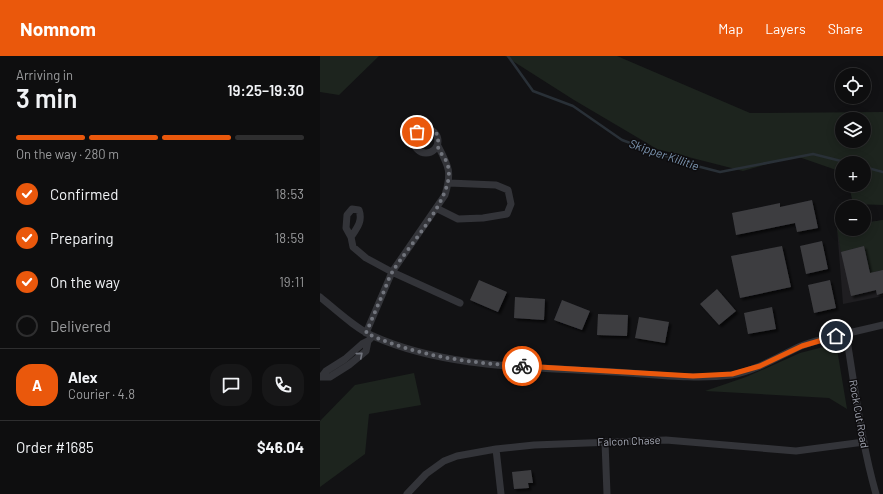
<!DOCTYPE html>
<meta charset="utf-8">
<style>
body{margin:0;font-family:Barlow,sans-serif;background:#171718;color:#f1f3f6;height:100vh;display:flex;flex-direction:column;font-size:15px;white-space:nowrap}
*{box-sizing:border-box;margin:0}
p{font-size:13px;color:#9b9c9e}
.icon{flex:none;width:22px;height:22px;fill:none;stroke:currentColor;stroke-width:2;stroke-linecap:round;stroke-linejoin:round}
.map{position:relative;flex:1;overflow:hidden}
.details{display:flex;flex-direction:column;background:#0e0e0f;width:320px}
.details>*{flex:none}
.controls{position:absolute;left:515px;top:12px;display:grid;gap:8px}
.controls a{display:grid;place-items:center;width:36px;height:36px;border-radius:50%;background:#0e0e0f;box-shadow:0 2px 10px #0003,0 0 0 1px #2e2e2f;font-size:20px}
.pin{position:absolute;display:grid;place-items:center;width:34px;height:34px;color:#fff;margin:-17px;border:2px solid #fff;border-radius:50%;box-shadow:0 1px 4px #0007}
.courier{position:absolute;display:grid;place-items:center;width:40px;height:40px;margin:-20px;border:3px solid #ea580c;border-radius:50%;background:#fff;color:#222;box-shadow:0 1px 5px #0007}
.headline em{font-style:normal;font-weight:600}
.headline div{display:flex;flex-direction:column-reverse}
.headline{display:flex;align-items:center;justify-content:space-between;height:68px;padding:0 16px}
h1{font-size:26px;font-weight:600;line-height:30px}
.bar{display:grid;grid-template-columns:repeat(4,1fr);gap:6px 4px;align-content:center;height:48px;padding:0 16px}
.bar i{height:5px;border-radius:3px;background:#2e2e2f}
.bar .active{background:#ea580c}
.bar p{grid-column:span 4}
.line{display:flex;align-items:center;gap:10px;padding:0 16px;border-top:1px solid #2e2e2f}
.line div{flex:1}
.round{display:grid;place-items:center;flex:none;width:42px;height:42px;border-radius:16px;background:#171718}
ol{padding:0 16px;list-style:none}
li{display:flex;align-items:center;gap:12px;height:44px}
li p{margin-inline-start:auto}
li .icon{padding:4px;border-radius:50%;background:#ea580c;color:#fff;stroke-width:4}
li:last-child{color:#9b9c9e}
li i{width:22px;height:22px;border:2px solid #2e2e2f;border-radius:50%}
header{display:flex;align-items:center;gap:24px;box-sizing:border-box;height:56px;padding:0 20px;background:#ea580c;color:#fff}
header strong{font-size:19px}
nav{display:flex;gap:22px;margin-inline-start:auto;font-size:14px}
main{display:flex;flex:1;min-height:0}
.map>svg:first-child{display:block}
.built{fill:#1f1e21}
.green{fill:#1d241e;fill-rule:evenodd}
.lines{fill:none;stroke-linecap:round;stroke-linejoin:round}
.stream{stroke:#293037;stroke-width:2.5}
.building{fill:#3d3d41;filter:url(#shadow)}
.street{stroke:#333439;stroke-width:7}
.oneway{stroke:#71747d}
.done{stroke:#71747c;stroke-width:4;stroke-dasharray:0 7.2}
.route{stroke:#ea580c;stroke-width:5}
.labels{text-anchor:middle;stroke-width:3;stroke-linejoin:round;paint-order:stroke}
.street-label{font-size:11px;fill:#a4a8b4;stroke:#0e0d0f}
.water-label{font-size:12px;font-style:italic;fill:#7b94af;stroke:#0e0d0f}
</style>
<header>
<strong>Nomnom</strong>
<nav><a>Map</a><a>Layers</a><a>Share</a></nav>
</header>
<main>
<section class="details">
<div class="headline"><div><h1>3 min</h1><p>Arriving in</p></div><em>19:25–19:30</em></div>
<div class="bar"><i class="active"></i><i class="active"></i><i class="active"></i><i></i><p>On the way · 280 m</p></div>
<ol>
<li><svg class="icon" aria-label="check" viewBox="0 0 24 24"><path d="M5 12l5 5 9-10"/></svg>Confirmed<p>18:53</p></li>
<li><svg class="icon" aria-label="check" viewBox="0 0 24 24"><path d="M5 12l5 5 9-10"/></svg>Preparing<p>18:59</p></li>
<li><svg class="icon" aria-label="check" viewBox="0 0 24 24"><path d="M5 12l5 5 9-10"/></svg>On the way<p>19:11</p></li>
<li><i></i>Delivered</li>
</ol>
<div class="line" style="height:72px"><b class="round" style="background:#ea580c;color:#fff">A</b><div><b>Alex</b><p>Courier · 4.8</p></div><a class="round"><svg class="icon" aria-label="chat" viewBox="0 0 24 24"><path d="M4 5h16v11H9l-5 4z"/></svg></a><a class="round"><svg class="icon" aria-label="phone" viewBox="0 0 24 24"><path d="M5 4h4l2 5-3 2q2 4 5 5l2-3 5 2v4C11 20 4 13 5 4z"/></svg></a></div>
<div class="line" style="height:52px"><div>Order #1685</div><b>$46.04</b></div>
</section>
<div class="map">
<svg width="563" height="438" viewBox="0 0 563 438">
<defs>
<filter id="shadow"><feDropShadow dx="2.5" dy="2.5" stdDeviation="1" flood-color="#0009"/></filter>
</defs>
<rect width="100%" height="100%" fill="#121214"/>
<!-- built -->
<path class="built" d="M563,164V240L523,248L517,172L522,171V173H544V167Z"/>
<!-- green -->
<path class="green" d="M0,0H59L19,39L0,36Z
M185,0H297L430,57L563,56V149L533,148L529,129H544V107H522V116L476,100L423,115L337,93L254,44ZM522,63H544V85H522Z
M563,164V214L553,216L554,224L551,225L544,190L521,196L517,172L522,171V173H544V167Z
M511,289L517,293L527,353L509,342L385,335L426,321L480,297Z
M94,317L101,349L49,358L45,398L0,431V365L35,329Z"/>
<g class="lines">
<!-- stream -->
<path class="stream" d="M188,0L213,35L253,50L302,84L365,107L400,116L493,98L529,107
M544,111L563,116"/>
</g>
<!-- building -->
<path class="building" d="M492,144L498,172L477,176L475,167L416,179L412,157L460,147V151Z
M502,185L508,213L486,218L480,190Z
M462,190L471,231L420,242L411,200Z
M544,190L550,217L563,214V237L557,239L556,234L531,240L521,196Z
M159,224L187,236L178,256L150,244Z
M510,224L516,252L494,257L488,229Z
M397,233L416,255L399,269L380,248Z
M195,241L225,243L224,264L194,262Z
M242,244L270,255L262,274L234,264Z
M452,251L456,273L428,278L424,257Z
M278,258L308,259L307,280L277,279Z
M319,261L349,266L345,287L315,282Z
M211,414L213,427H208L209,432L194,433L192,416Z"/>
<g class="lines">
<!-- street -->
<path class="street" d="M94 85a12 12 0 1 1 24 0a12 12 0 1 1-24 0Z
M116,152L138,163L163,162L187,158L191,148L188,134L176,129L129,127
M31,181C37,172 43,165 39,154L32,153L27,159L26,172L31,181L33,191L46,202L72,216L140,247
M0,241C15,253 36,273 53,280C127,313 215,311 294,316C330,318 376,324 411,319C436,315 459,300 481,290C507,280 536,276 563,269
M46,277L72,216L125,139C132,116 129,111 118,90
M526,278C535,331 541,386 556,438
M2,320L6,315L25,303L42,288L48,285L53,280
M0,321H10L29,309L46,295L48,285
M285,386L287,438
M176,393L181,438
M87,438L106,418L124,405L137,400L176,393L214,389L346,384L476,395L544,386"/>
</g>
<!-- one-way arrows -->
<defs><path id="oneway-chevron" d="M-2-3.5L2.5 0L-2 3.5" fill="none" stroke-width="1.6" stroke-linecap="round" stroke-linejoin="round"/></defs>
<use class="oneway" href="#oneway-chevron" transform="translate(40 299) rotate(-40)"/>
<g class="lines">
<!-- done -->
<path class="done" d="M97,76C103,72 111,71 116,77C120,82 117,86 118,91C120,98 127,103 128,110C136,140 88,190 73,215C69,221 67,228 64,235C58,249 52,263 46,277C95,300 149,307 202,310"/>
<!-- route -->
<path class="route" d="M202,310L373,320L412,318L440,310L482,290L516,280"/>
</g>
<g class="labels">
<!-- street labels -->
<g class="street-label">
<text transform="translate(539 358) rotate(80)" y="4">Rock Cut Road</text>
<text transform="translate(309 385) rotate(-2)" y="4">Falcon Chase</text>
</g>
<!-- water labels -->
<g class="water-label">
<text transform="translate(344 99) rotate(19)" y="4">Skipper Killitie</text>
</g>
</g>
</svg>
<div class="controls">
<a><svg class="icon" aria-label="locate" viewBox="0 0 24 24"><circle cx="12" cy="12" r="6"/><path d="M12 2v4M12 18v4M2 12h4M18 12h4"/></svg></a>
<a><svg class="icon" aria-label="layers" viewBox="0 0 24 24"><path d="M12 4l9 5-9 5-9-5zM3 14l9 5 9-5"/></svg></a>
<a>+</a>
<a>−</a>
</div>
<div class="pin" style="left:97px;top:76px;background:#ea580c"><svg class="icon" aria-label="bag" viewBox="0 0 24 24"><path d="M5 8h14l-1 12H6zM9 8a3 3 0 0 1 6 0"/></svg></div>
<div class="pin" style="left:516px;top:280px;background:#1f2937"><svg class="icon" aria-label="home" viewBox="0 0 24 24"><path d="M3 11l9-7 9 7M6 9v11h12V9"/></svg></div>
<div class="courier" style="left:202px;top:310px"><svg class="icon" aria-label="bike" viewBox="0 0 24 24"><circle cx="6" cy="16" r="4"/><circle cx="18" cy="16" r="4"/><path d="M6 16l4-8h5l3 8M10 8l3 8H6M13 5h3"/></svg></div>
</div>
</main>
